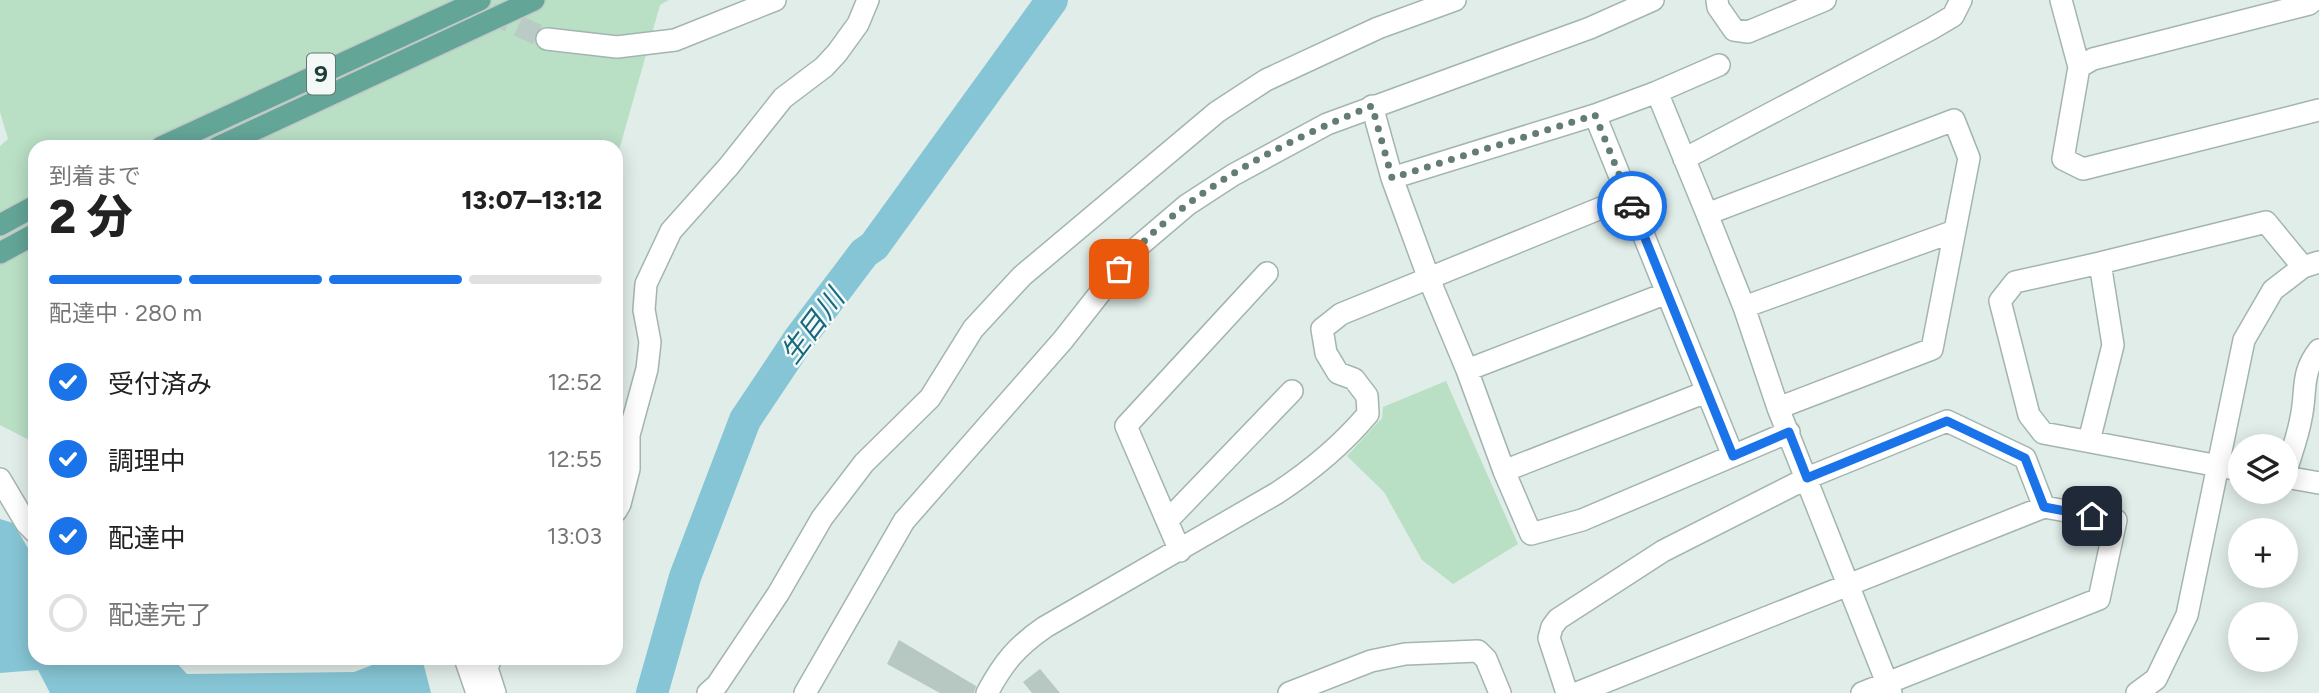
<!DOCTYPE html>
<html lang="ja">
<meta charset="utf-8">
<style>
body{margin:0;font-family:Figtree,"Noto Sans JP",sans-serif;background:#f2f2f2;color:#222;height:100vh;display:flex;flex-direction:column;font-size:26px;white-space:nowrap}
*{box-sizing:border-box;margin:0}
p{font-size:23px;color:#767676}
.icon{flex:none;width:38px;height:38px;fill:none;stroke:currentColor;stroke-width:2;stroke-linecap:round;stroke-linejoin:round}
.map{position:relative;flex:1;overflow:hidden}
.sheet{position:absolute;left:28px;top:140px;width:595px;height:525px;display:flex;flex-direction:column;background:#fff;border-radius:21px;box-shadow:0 4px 18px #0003}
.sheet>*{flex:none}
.buttons{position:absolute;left:2228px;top:434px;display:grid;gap:14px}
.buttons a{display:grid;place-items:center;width:70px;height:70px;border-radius:50%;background:#fff;box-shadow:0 4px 18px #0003;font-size:35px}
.pin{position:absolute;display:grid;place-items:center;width:60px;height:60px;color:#fff;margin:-30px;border-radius:14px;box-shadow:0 4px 10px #0006}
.courier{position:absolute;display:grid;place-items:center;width:70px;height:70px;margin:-35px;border:5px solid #1a73e8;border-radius:50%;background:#fff;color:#222;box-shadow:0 2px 9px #0007}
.overview em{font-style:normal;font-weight:800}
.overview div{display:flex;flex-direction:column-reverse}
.overview{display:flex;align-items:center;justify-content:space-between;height:119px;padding:0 21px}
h1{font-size:46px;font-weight:800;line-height:52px}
.bar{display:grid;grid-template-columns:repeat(4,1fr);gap:10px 7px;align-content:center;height:84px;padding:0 21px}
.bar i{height:9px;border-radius:5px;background:#e0e0e0}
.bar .selected{background:#1a73e8}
.bar p{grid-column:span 4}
ol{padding:0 21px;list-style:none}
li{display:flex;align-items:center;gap:21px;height:77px}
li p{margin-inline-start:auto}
li .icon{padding:7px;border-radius:50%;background:#1a73e8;color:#fff;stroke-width:4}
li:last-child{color:#767676}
li i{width:38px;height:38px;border:4px solid #e0e0e0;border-radius:50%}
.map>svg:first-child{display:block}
.green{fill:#b9dfc5}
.water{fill:#86c5d5}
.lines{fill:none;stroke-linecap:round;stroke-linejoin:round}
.river{stroke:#86c5d5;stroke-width:32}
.building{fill:#b6c8c1}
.minor-tunnel{stroke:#bacac5;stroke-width:21;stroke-dasharray:21 10;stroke-linecap:butt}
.minor-casing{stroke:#a3b5b0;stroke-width:24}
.tertiary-casing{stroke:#a3b5b0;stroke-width:24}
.primary-casing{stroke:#c1c9c7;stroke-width:24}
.minor{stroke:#fff;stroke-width:21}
.tertiary{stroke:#fff;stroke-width:21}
.primary{stroke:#63a597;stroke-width:21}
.done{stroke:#647c76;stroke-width:7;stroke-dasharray:0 12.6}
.route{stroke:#1a73e8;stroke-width:9}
.labels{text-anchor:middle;stroke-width:5;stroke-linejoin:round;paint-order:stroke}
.shield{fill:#f2f9f6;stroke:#5f7771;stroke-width:2}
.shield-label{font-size:24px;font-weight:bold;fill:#203f38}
.water-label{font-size:28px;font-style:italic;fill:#17687e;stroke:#f2f9f6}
</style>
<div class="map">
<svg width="2319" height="693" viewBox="0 0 2319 693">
<rect width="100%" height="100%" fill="#e1ede8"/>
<!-- green -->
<path class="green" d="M0,0H669L660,5L616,161V147H35V443L0,425V146L8,139L0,112Z
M1446,381L1518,544L1453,584L1422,560L1384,492L1347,456L1382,418L1383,407Z"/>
<!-- water -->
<path class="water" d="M0,519L13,523L35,560V658H172L187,674L354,672L391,658H422L431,693H50L38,670L0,673Z"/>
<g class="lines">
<!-- river -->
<path class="river" d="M652,693L685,577L745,420L799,339L864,253L874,246L1052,0"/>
</g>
<!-- building -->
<path class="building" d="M899,640L976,686L974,693H940L887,664Z
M1040,669L1060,693H1032L1023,682Z"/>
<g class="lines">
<!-- minor-tunnel -->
<path class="minor-tunnel" d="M462,0L547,39"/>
<!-- minor casing -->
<g class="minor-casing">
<path id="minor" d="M1717,0L1718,7L1734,30L1748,32L1825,0
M2061,0L2079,67L2063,159L2083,169L2319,110
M547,39L617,47L675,40L775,0
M2079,67L2093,59L2309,4L2314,0
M1657,92L1719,65
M1372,106L1392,178L1429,279L1467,370L1504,471L1531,534L1582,520L1789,432
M1595,115L1733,456
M1684,159L1931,29L1953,16L1961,0
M1392,178L1595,115L1657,92L1707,214L1744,307L1778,408L1891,693
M1707,214L1954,120L1969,158L1932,349L1778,408
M1744,307L1952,232
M1467,370L1667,293
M2089,441L2113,345L2100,263
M2240,470L2043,433L2029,415L2000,301L2015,282L2100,263L2266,222L2303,267
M1504,471L1706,392
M2286,471C2291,454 2298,436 2301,418C2307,391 2300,374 2319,350
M2286,477L2319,483
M0,479L26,523L35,532
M616,511L620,504L629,469V435L647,369L650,342L644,310L646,284L671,231L729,166L783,98L824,67L837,53L858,24L868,0
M1168,520L1292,391
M1180,551L1126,426L1267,273
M465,658L477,693
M491,658L487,668L495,693
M708,693L717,685L778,594L822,518L864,463L930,398L973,329L1022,276L1217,112L1266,80L1378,28L1455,0
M987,693C1004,662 1016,647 1045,627L1277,493C1312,470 1341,446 1368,414L1367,396L1354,379L1338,373L1326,353L1322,329L1341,314L1628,197
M1289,693L1371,661L1405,654L1478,651L1486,659L1500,693
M1567,693L1549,638L1552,627L1558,619L1663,551L1807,478L1947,421L2025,458L2044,507
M1577,693L2044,507L2116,520L2099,599L1862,693"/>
</g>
<!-- tertiary casing -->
<g class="tertiary-casing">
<path id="tertiary" d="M805,693L904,521L1063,340L1133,251L1187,205L1233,175L1327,124L1590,28L1653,0
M2137,693L2156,679L2187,615L2244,340L2273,290L2303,267L2319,262"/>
</g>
<!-- primary casing -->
<g class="primary-casing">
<path id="primary" d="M161,147L480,0
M218,147L534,0
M0,225L35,206
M0,253L35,234"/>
</g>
<!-- minor -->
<use href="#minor" class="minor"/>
<!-- tertiary -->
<use href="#tertiary" class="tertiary"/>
<!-- primary -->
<use href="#primary" class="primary"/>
</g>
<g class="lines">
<!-- done -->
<path class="done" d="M1119,269C1179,194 1284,141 1372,106L1392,178L1595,115L1632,206"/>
<!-- route -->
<path class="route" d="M1632,206L1733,456L1789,432L1807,478L1947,421L2025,458L2044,507L2092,516"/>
</g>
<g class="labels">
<!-- shield labels -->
<rect class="shield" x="307" y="53.5" width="28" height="41" rx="5"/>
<g class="shield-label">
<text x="321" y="82">9</text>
</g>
<!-- water labels -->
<g class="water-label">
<text transform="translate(812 326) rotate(-53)" y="10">生目川</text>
</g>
</g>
</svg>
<div class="buttons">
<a><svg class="icon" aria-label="layers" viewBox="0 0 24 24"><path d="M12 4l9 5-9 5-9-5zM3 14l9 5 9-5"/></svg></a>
<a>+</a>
<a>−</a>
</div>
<div class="pin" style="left:1119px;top:269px;background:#ea580c"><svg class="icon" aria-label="bag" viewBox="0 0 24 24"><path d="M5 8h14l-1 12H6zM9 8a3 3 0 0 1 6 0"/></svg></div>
<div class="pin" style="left:2092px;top:516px;background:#1f2937"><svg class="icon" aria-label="home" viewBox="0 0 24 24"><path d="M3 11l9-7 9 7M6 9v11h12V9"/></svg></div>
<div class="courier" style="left:1632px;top:206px"><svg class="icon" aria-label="car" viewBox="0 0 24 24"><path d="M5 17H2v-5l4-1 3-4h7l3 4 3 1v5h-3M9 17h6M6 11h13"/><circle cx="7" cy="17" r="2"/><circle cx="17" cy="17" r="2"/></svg></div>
<section class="sheet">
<div class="overview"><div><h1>2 分</h1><p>到着まで</p></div><em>13:07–13:12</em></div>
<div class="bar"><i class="selected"></i><i class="selected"></i><i class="selected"></i><i></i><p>配達中 · 280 m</p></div>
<ol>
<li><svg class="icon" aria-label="check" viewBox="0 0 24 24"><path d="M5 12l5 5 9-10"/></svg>受付済み<p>12:52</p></li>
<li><svg class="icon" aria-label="check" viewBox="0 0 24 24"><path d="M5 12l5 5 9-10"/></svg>調理中<p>12:55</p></li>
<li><svg class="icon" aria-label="check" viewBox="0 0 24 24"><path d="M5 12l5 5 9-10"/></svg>配達中<p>13:03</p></li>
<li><i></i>配達完了</li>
</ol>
</section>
</div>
